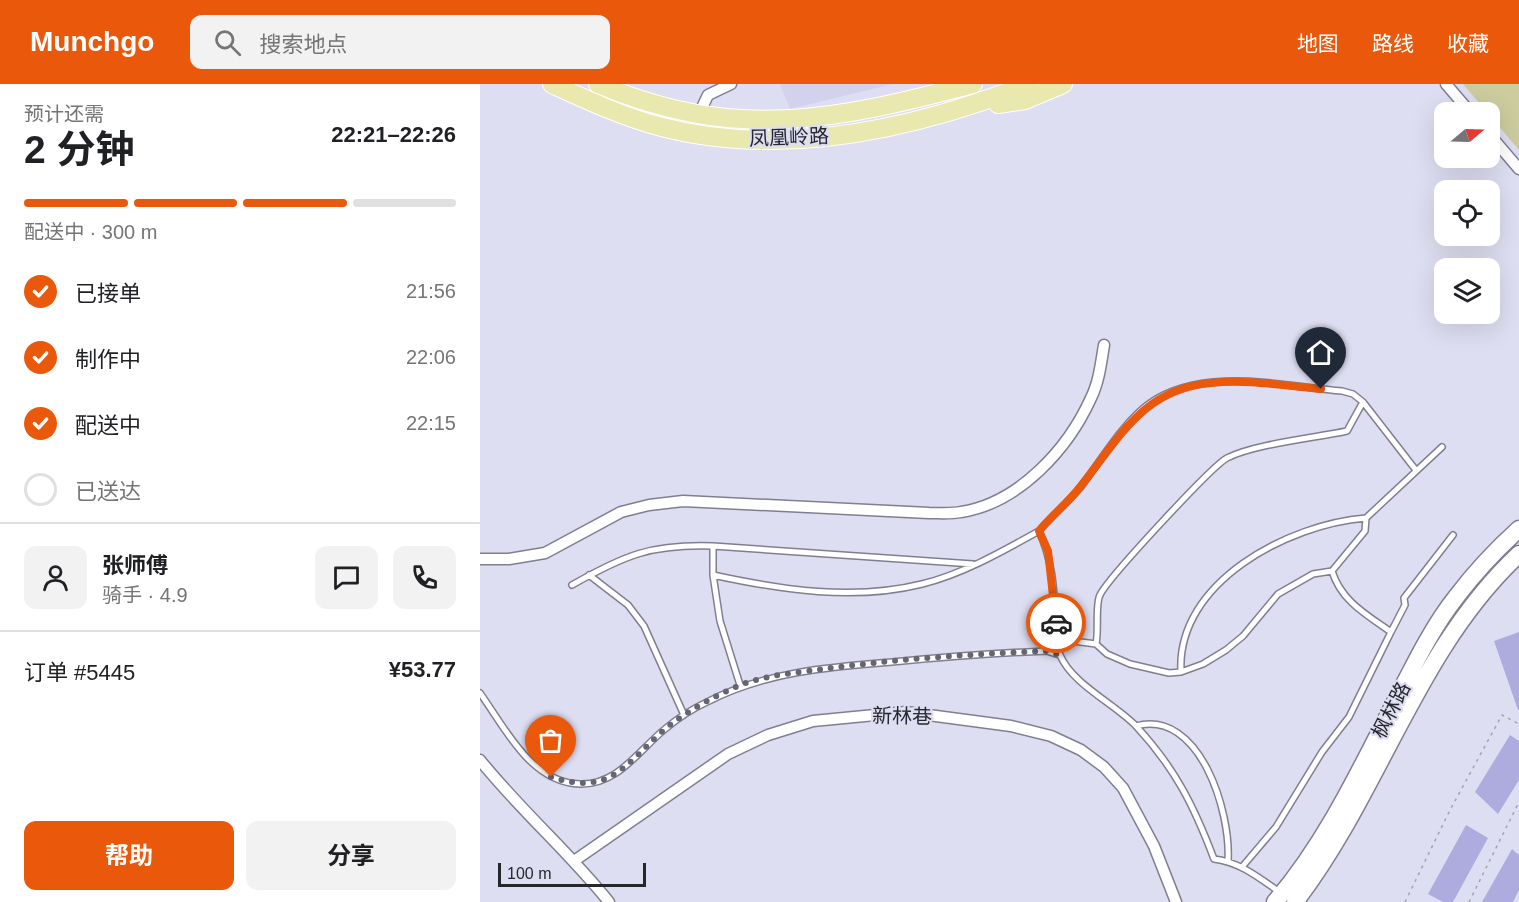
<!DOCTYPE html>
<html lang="zh">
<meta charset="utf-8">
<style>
body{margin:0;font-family:Helvetica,"Noto Sans SC",sans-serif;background:#f2f2f2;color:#202124;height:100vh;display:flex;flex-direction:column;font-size:22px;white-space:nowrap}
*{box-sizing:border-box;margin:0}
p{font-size:20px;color:#757577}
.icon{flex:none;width:33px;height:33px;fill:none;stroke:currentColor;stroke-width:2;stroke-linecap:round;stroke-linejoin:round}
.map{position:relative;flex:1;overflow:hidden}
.drawer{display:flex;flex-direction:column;background:#fff;width:480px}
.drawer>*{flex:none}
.needle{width:39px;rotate:71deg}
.controls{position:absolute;left:954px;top:18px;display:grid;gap:12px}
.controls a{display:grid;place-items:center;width:66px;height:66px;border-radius:12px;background:#fff;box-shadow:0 6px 24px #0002;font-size:30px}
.scale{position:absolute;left:18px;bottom:15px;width:148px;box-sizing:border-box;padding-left:6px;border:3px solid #26262d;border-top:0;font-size:16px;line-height:21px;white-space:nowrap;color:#26262d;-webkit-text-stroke:4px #dedef2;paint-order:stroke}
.pin{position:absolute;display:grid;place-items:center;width:51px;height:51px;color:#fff;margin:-62px -26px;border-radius:50% 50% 50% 0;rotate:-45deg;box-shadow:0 0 6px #0007}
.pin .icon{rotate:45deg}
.courier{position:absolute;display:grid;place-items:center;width:60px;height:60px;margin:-30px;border:4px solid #ea580c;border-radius:50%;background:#fff;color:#222;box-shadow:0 2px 8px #0007}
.headline em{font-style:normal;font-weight:700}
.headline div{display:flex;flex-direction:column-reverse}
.headline{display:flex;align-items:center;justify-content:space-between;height:102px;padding:0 24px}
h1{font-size:39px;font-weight:700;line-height:45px}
.bar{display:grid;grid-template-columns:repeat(4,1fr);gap:9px 6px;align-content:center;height:72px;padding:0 24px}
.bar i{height:8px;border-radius:4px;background:#e0e0e0}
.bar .selected{background:#ea580c}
.bar p{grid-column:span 4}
.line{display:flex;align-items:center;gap:15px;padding:0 24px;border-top:2px solid #e0e0e0}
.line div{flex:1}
.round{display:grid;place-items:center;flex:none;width:63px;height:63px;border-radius:12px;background:#f2f2f2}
ol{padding:0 24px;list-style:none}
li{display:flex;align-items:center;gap:18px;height:66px}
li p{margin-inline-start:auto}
li .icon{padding:6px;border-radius:50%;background:#ea580c;color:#fff;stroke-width:4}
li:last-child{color:#757577}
li i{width:33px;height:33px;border:3px solid #e0e0e0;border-radius:50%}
.primary-button{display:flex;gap:12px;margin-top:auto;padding:12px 24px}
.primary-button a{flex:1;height:69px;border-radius:12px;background:#ea580c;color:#fff;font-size:24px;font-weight:700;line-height:69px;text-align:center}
.primary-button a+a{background:#f2f2f2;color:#202124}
header{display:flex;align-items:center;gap:36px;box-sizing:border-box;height:84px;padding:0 30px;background:#ea580c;color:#fff}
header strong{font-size:28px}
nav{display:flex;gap:33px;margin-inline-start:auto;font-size:21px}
.search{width:420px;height:54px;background:#f2f2f2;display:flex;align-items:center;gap:15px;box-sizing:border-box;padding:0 21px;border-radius:12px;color:#757577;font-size:22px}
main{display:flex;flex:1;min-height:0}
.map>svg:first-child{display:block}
.built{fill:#d2d2ec}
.green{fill:#cccc9f}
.building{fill:#aeacdf}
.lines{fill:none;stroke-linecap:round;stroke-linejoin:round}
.lane-casing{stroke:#807f91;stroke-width:8}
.street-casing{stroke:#807f91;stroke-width:13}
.secondary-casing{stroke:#807f91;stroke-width:19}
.primary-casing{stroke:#fff;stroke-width:20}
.path{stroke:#a3a3b3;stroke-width:1.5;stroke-dasharray:3 4.5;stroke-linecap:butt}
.lane{stroke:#fff;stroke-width:5}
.street{stroke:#fff;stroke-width:10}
.secondary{stroke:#fff;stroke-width:16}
.primary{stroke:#e9e8af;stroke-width:18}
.done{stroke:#666672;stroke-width:6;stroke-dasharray:0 10.8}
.route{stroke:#ea580c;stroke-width:8}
.labels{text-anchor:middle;stroke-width:4.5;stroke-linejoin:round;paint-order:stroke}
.street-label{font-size:20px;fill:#26262d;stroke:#dedef2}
</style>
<header>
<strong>Munchgo</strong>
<div class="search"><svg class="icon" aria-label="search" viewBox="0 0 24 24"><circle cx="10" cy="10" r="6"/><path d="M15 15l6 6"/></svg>搜索地点</div>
<nav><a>地图</a><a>路线</a><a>收藏</a></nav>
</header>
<main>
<section class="drawer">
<div class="headline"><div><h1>2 分钟</h1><p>预计还需</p></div><em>22:21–22:26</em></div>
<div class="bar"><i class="selected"></i><i class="selected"></i><i class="selected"></i><i></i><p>配送中 · 300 m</p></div>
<ol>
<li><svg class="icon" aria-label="check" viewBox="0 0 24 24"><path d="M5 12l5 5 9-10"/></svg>已接单<p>21:56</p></li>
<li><svg class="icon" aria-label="check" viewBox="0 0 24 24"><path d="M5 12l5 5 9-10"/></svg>制作中<p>22:06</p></li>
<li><svg class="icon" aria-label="check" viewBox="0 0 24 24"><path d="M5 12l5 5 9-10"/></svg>配送中<p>22:15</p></li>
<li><i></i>已送达</li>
</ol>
<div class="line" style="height:108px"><a class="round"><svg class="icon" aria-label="person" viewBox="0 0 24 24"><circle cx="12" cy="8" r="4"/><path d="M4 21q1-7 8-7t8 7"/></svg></a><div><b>张师傅</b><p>骑手 · 4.9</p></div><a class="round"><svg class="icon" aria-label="chat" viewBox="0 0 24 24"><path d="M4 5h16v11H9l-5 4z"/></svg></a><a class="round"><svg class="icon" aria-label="phone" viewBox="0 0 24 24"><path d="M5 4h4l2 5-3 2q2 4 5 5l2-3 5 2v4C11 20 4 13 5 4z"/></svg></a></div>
<div class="line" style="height:78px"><div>订单 #5445</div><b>¥53.77</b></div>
<div class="primary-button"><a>帮助</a><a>分享</a></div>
</section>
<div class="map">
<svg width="1039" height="818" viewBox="0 0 1039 818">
<rect width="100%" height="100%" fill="#dedef2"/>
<!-- built -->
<path class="built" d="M300,0H413L310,25Z"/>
<!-- green -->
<path class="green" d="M983,0H1039V66Z"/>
<!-- building -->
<path class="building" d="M1039,548V626H1038L1014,557Z
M1030,651L1039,657V696L1018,730L995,708Z
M986,741L1008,754L973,818H963L948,810Z
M1032,765L1039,771V806L1033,818H1002Z"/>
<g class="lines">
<!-- lane casing -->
<g class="lane-casing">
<path id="lane" d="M559,447C572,432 587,419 600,404C620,378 644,337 670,319C724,282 802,302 862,307L873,310L883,318L935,385
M233,462L493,480
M852,487L885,447L886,434
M109,491L148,521L164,542L204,631
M233,491L240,537L260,601
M92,501C145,471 171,460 233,462V491C302,506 374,517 442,500C483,490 523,467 559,447C573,477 574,507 576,540C577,549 576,563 580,571C592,600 635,620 656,642C695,684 714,722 734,775C760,778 779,794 801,809
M911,548L925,521L924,514L973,451
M578,555L616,560L627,570L650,580L689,589L701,588L723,580L746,566L763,552L798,510L833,490L852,487C861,517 887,531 911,548L869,633L842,668L796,743L762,783
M616,560C619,547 615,520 620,511C628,494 732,382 747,374C775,360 834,354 867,347L883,318
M701,588C696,498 809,440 886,434L962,363
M0,609C25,644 51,699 100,700C138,701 159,666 185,645C198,634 212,625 227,618C285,588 348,583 412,578C464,573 515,569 567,567L579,571
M656,642C720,625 751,728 748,777"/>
</g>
<!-- street casing -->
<g class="street-casing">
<path id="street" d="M966,0L990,28
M219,30L228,11L251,0
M1010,51L1039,85
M0,475H29L65,469L141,428L169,421L203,417L449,429C460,429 471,430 481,428C539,419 588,365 611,314C619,298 621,279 624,261
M0,676C40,726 89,768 129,818
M94,777L248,670L288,651L333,637L426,628L531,642L571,652L601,666L624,683L643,704L674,762L696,818"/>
</g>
<!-- secondary casing -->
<g class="secondary-casing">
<path id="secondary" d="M795,818C846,759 881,684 917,614C935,579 953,542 977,512C996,487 1017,465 1039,445
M815,818C900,708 936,566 1039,470"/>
</g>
<!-- primary casing -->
<g class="primary-casing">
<path id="primary" d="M72,0C107,16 141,32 178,42C301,75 432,46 549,0
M118,0C255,58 356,36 493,0
M518,20L545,16L583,0"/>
</g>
<!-- path -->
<path class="path" d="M925,818L970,726L1022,631L1039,640
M989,818L1039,718"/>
<!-- lane -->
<use href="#lane" class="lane"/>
<!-- street -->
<use href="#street" class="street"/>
<!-- secondary -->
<use href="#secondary" class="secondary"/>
<!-- primary -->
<use href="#primary" class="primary"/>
</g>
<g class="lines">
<!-- done -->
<path class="done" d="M71,693C131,712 143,682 184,646C205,628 233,613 258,602C284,591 316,589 343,585C418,575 492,570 567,567L579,571L576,539"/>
<!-- route -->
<path class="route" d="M576,539L568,467L559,447C572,431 588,419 600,403C639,355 662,305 731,299C767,295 805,302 841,305"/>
</g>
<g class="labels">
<!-- street labels -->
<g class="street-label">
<text transform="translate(309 53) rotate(-2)" y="7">凤凰岭路</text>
<text transform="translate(911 626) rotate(-63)" y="7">枫林路</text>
<text transform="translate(422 632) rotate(1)" y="7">新林巷</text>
</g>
</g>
</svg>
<div class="controls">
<a><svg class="needle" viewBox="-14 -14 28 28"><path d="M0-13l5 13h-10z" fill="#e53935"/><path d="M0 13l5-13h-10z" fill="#757577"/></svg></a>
<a><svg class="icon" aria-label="locate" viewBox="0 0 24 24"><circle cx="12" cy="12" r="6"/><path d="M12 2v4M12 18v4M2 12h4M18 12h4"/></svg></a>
<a><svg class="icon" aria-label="layers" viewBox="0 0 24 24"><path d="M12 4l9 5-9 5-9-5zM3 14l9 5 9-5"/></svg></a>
</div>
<div class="scale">100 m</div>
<div class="pin" style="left:71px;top:693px;background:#ea580c"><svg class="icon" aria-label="bag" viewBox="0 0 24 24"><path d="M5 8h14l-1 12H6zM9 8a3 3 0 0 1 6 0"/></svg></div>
<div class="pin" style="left:841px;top:305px;background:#1f2937"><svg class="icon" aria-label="home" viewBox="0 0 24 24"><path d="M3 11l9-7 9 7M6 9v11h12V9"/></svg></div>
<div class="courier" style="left:576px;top:539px"><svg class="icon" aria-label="car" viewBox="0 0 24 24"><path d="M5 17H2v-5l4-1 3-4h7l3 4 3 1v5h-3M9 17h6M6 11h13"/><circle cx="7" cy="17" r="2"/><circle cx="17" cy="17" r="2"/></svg></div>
</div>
</main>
